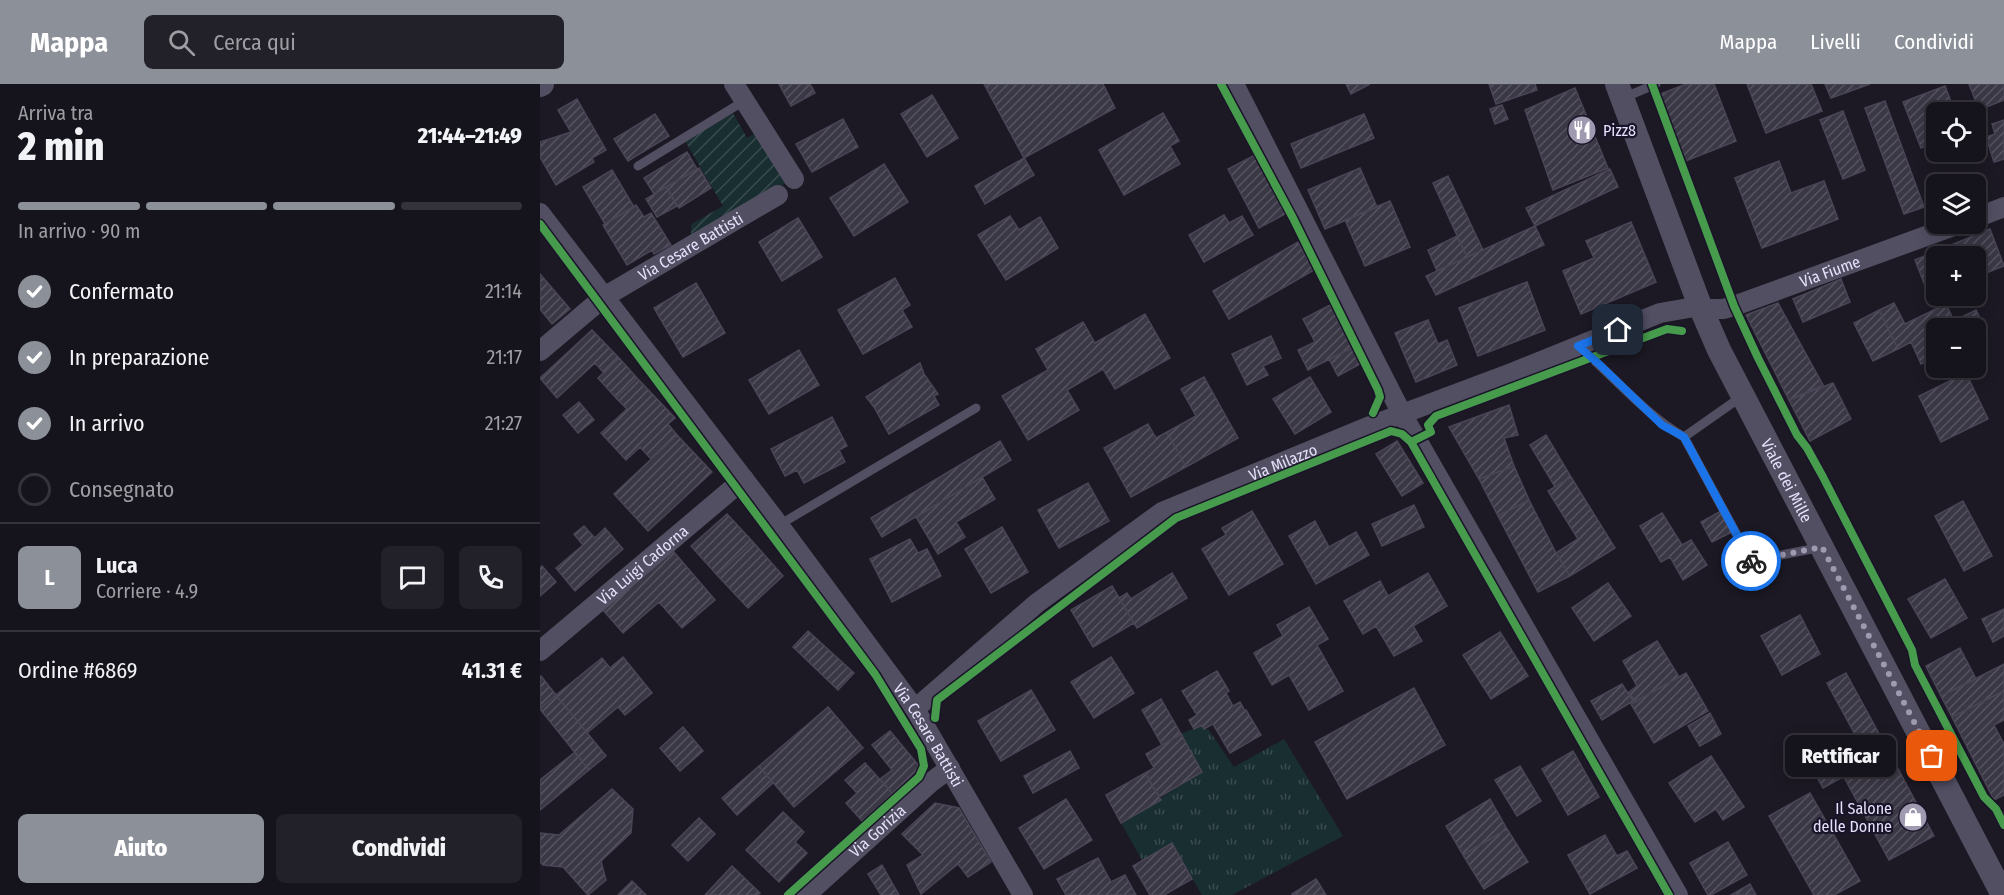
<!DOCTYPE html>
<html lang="it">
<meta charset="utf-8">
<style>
body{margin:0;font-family:"Fira Sans Condensed",sans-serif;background:#222028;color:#f1f3f6;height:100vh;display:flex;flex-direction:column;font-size:22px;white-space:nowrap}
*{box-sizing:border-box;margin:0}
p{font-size:20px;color:#9d9ea3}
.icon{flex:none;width:33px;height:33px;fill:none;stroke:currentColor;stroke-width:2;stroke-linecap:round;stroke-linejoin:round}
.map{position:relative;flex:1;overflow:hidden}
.sheet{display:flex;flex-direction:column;background:#15131b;width:540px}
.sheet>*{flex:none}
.tools{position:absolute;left:1386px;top:18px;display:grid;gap:12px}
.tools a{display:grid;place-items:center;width:60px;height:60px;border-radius:9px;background:#15131b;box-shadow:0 3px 15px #0003,0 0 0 2px #34323a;font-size:30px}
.pin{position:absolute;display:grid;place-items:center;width:51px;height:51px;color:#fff;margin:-26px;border-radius:12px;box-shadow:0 3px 9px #0006}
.courier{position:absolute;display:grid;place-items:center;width:60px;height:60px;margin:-30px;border:4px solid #1a73e8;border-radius:50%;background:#fff;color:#222;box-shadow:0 2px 8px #0007}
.bubble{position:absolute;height:42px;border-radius:9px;background:#15131b;box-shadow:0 3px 15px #0003,0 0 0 2px #34323a;font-size:20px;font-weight:800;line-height:42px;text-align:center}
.headline em{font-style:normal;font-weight:800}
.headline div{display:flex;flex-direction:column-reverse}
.headline{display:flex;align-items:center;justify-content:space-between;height:102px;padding:0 18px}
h1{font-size:39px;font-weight:800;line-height:45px}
.bar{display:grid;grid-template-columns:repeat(4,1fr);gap:9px 6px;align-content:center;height:72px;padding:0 18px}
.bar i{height:8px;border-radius:4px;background:#34323a}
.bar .on{background:#8c9099}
.bar p{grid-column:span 4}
.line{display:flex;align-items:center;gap:15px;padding:0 18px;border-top:2px solid #34323a}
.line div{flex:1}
.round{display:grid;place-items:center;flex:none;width:63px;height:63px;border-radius:9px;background:#222028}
ol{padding:0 18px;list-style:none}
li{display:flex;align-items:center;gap:18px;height:66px}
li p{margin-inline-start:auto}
li .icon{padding:6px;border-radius:50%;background:#8c9099;color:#fff;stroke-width:4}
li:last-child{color:#9d9ea3}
li i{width:33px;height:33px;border:3px solid #34323a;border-radius:50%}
.cta{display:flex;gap:12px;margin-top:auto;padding:12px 18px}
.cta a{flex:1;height:69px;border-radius:9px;background:#8c9099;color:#fff;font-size:24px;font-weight:800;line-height:69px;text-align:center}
.cta a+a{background:#222028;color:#f1f3f6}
header{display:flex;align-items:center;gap:36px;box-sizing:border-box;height:84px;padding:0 30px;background:#8c9099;color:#fff}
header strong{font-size:28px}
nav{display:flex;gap:33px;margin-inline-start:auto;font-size:21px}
.search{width:420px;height:54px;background:#222028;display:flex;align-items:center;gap:15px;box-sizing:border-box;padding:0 21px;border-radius:9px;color:#9d9ea3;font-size:22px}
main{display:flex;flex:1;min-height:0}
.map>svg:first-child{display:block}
.grass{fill:url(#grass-tufts)}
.garden{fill:url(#garden-furrows)}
.building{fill:url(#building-hatch);stroke:#4a4556;stroke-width:1.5}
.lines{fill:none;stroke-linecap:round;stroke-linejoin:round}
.service{stroke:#524f63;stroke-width:9}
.minor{stroke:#524f63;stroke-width:20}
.tertiary{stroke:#524f63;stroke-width:24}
.cycleway-casing{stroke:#1a1429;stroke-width:11}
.cycleway{stroke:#469c4c;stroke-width:8}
.done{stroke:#9f9ab0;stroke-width:6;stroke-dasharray:0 10.8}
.route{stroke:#1a73e8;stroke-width:8}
.labels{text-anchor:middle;stroke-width:4.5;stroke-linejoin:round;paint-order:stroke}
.poi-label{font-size:16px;fill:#e5e0fb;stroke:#1a1429;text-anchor:start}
.street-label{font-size:16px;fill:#e5e0fb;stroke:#1a1429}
</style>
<header>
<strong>Mappa</strong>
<div class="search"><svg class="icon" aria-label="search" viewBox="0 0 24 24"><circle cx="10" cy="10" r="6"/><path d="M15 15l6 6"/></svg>Cerca qui</div>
<nav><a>Mappa</a><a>Livelli</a><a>Condividi</a></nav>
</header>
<main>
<section class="sheet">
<div class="headline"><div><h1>2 min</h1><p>Arriva tra</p></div><em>21:44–21:49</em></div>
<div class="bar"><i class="on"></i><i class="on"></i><i class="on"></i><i></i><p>In arrivo · 90 m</p></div>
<ol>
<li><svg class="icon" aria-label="check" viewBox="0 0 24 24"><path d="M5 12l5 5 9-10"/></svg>Confermato<p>21:14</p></li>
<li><svg class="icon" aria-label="check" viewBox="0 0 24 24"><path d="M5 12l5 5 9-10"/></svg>In preparazione<p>21:17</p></li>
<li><svg class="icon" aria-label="check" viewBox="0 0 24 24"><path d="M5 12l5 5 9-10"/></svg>In arrivo<p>21:27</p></li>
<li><i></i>Consegnato</li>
</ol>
<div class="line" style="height:108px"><b class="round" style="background:#8c9099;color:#fff">L</b><div><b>Luca</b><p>Corriere · 4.9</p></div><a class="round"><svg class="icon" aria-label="chat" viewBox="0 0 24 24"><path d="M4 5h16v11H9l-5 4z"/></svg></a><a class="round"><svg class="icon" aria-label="phone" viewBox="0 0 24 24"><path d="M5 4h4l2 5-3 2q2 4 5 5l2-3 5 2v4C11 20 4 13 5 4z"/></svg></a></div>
<div class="line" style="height:78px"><div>Ordine #6869</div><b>41.31 €</b></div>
<div class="cta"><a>Aiuto</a><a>Condividi</a></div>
</section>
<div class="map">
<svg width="1464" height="811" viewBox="0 0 1464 811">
<defs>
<pattern id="grass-tufts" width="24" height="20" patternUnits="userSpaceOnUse" patternTransform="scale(1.5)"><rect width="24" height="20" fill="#192e30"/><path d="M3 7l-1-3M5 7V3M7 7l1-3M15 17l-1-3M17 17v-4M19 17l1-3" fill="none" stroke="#3a4c4f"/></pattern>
<pattern id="garden-furrows" width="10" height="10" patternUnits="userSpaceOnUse" patternTransform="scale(1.5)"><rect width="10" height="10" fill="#192e30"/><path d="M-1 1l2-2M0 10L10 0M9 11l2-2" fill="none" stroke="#3a4c4f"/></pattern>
<pattern id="building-hatch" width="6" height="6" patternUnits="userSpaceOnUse" patternTransform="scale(1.5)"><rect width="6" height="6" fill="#3b3845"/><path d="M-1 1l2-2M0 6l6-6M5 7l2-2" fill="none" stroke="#575461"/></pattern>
</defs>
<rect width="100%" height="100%" fill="#1c1924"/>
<!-- grass -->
<path class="grass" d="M662,641L664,645H668L694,683L744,655L803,752L692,811H662L632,759L602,776L581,739L661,688L641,650Z"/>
<!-- garden -->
<path class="garden" d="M193,29L207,54L216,49L247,98L160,151L151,150V141L153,139L183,122L145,57Z"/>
<!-- building -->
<path class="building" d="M239,0H270L275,9L251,22Z
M444,0H563L575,24L484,74Z
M806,0H830L811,10Z
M949,0H995L997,6L956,20Z
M1146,0H1174L1196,57L1143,78L1118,11Z
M1207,0H1271L1282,27L1226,49Z
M1285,0H1330L1291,14Z
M1429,0H1464V16L1439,26Z
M1405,2L1415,28H1396V58L1381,64L1363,18Z
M1035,4L1068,84L1013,106L985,26Z
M392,11L418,54L387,73L361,30Z
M37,15L66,66L52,74L54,78L16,101L0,73V58L31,48L18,26Z
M1345,17L1384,123L1364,130L1325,24Z
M962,21L968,35L955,40L950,25Z
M1303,27L1325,86L1303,95L1280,36Z
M623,29L639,57L630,62L640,80L584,111L559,66Z
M115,30L129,52L88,77L74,55Z
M824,30L834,54L761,84L751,60Z
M303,35L318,63L272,88L256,60Z
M1464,36V75L1454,78L1446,53L1455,50L1452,40Z
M147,68L157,85L114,110L104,94Z
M715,71L745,130L719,144L688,85Z
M484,74L494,91L445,120L435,102Z
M1239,77L1251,109L1284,97L1298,135L1222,164L1195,94Z
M344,80L368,118L314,152L290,114Z
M159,84L171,104L139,124L126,103Z
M820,84L837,123L785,145L768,106Z
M1070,85L1078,103L995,142L986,124Z
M72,86L94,123L65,140L43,103Z
M908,92L943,166L927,173L893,99Z
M126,103L137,122L117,133L106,115Z
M850,117L870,163L825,182L805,136Z
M96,121L104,133L111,129L131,161L114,170L112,166L87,181L63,141Z
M684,131L689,139L702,132L713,151L664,178L649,151Z
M470,132L479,146L500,133L518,164L466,196L438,151Z
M258,134L282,173L242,197L219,158Z
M1091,138L1116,198L1041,230L1023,187L1054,174L1046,157Z
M995,142L1004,161L896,211L886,192Z
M1450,145L1464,182L1436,193V172H1396V209L1389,212L1375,176Z
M917,152L927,173L897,187L888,166Z
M758,158L774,186L689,235L673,207Z
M0,190L30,225L12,240L0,225Z
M355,194L370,221L362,226L372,243L323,270L298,226Z
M1301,195L1310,218L1263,238L1253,215Z
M987,198L1005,246L938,272L919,224Z
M156,199L185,249L143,273L114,224Z
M1238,219L1283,301L1249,316L1206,231Z
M1354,219L1365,240L1406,220L1414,237L1436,226L1447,248L1436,254V244H1396V273L1381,280L1371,258L1358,265L1339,226Z
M790,221L812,264L768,286L758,266L775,258L763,235Z
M1339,226L1358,265L1333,277L1314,239Z
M605,230L630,274L575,305L563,285L527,306L539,326L488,356L462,312L508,286L496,265L543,238L555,259Z
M888,236L898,260L907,256L917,281L876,298L855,249Z
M52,246L79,274L64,289L55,279L17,314L0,294Z
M731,252L741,274L723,282L728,291L707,301L692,270Z
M812,264L820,280L798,292L789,275Z
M259,266L279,301L229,330L209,296Z
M79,274L97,294L76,314L58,294Z
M380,279L384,290L398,310L394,312L399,321L349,350L334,323L326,313Z
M1426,289L1448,335L1401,358L1379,312Z
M664,293L698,354L646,383L627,348L656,332L641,305Z
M770,293L791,328L755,350L733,315Z
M97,294L135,334L128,340L137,351L111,375L100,363L86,376L61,349L87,325L76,314Z
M1293,299L1311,335L1270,357L1249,316Z
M39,318L54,336L38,349L23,331Z
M969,321L978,351L964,354L974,382L939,395L909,343Z
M292,333L307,362L299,366L305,378L264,399L257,386L245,392L231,365Z
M608,340L616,354L627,348L646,383L591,413L564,364Z
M137,351L172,388L108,447L74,410Z
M1006,351L1031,393L1015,403L990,361Z
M460,357L471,376L342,453L331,434Z
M857,357L883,399L862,412L836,370Z
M974,382L989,416L958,432L939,395Z
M442,393L455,415L416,438L425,453L398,470L376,433Z
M1031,393L1075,464L1030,492L1016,469L1038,455L1008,407Z
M548,399L569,437L519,464L498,426Z
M989,416L1016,469L1030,492L998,508L958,432Z
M1423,417L1452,472L1424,487L1395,432Z
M874,421L884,443L842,462L832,440Z
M712,427L743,480L689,511L662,465L686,451L682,444Z
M1181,427L1192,448L1172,458L1161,438Z
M1122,429L1142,461L1151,456L1167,481L1143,496L1130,473L1121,478L1100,442Z
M187,430L213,458L177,491L151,462Z
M775,437L789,463L816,448L829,471L776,500L749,452Z
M44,442L55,454L65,444L83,465L35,507L16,484L43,461L34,450Z
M462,443L488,488L451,509L425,465Z
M370,455L378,469L387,465L401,492L352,518L330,475Z
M213,458L243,492L208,524L177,491Z
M133,467L175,516L142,544L119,518L83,549L63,526Z
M2,482L16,498L0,512V484Z
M632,489L647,514L597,544L579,514L587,509L591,515Z
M888,489L907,522L873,542L882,557L854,572L836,542L823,550L804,517L840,497L848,512Z
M1405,495L1427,534L1391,554L1368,515Z
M1068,499L1091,532L1054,557L1032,524Z
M572,502L594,539L553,563L531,526Z
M769,523L788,555L777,561L803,607L769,626L749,591L732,601L714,569L743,552L737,541Z
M1464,525V552L1453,558L1442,535Z
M1260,531L1280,570L1242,591L1221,552Z
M268,547L314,589L298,606L253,563Z
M960,548L988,592L951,615L923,571Z
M1117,557L1139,593L1095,618L1089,608L1097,602L1083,577Z
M1420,564L1436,595L1401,612L1386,582Z
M83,573L112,609L85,631L78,623L47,649L16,611L62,574L70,584Z
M571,573L594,609L554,634L531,598Z
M1464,580V607L1412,633L1401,612Z
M677,587L689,607L686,609L693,622L700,618L705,627L706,626L721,651L690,669L673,640L664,645L662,641L654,645L649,636L657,631L642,607Z
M1146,589L1168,627L1114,659L1091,620Z
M1306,589L1349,668L1330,678L1287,599Z
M1,592L16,611L0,625V593Z
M1082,600L1093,617L1062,636L1051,617Z
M874,604L905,661L807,715L775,658Z
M491,606L515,646L461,677L438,637Z
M1464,607V636L1454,641L1464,660V711L1454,716L1412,633Z
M16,611L66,672L49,686L0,625Z
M621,615L641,650L622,661L602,626Z
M288,623L323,664L254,723L219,682Z
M1170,629L1181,650L1160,662L1148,642Z
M143,643L163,667L140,687L120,664Z
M350,647L380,683L353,710L340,695L352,686L332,661Z
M641,650L662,688L619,713L605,689L614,684L606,670Z
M1320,658L1330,678L1283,704L1272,684Z
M530,667L539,684L493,709L484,692Z
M1033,667L1059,713L1028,731L1002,685Z
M35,668L49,686L0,726V696Z
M1349,668L1394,752L1349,776L1304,693Z
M1171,672L1204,723L1183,736L1176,725L1155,738L1129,699Z
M325,679L353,710L322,737L306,719L317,709L305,696Z
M219,682L233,699L197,731L182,714Z
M980,682L1001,717L977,732L955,696Z
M605,689L621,716L581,739L566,711Z
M72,705L93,725L91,749L61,777L66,796L48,811L23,783L3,781L0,778V749L19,751Z
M1270,709L1320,797L1294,811H1274L1229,732Z
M526,715L552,756L504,785L479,744Z
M950,715L967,745L923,771L906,742Z
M395,719L419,724L451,778L428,793L418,780L381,810L367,781L383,771L362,750Z
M243,728L264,748L255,758L267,769L239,798L206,766Z
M159,734L175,750L148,777L132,761Z
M967,745L988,778L944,805L923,771Z
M1065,751L1077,772L1087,767L1097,784L1050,810L1028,771Z
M1188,758L1207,791L1171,811H1168L1150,779Z
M632,759L652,795L624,811H610L593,782Z
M558,774L571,798L585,791L596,811H526L517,795Z
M342,781L359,811H341L328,790Z
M192,782L220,809L218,811H165Z
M776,795L786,811H753L752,810Z
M92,797L106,811H78Z
M1210,800L1216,811H1191Z"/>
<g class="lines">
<!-- service -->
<path class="service" d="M1083,14L1116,0
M98,82L204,17
M1038,262C1074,292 1104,330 1144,353
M1201,313L1144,353L1211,477L1282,463
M239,441L436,324"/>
<!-- minor -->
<g class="minor">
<path d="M194,0L254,95"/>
<path d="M694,0L862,330L1138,811"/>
<path id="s1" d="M0,129L239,441L375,625L483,811"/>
<path d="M1436,134L1464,123"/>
<path id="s2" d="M0,267L64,213L238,111"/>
<path id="s3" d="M0,567L204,395"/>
<path id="s4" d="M375,625L497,519L622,428L830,342L974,288L1120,229L1160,222L1169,225H1183L1194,222L1419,140"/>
<path id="s5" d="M266,811L390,699L410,684"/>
</g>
<!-- tertiary -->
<g class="tertiary">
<path id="s6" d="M1077,0L1160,222L1179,266L1463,811"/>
<path d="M0,1L2,0"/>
</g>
<!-- cycleway casing -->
<g class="cycleway-casing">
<path id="cycleway" d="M681,0L753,134L838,306L840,313L833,329
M1112,0L1194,222L1218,274L1257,351L1267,364L1283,393L1372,566L1375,581L1444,713L1456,725L1464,741
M0,140L335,590L381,665L384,682L379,693L248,811
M871,358L891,348L888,341L896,332L1127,245L1142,247
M395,634L397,616L636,434L851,347L862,350L871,358L1129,811"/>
</g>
<!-- cycleway -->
<use href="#cycleway" class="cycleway"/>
</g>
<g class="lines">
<!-- done -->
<path class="done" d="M1211,477L1282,463L1392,672"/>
<!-- route -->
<path class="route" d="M1078,246L1038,262L1059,280L1122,341L1144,353L1211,477"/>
</g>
<!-- icons -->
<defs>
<g id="restaurant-disc" transform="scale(1.5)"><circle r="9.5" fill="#9f9ab0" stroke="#1a1429"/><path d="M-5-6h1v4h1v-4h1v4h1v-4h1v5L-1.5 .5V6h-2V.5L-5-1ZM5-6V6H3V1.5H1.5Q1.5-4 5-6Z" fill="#fff"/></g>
<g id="shop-disc" transform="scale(1.5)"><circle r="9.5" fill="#9f9ab0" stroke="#1a1429"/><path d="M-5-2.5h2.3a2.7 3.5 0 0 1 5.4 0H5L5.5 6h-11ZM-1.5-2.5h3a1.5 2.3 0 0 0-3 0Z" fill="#fff"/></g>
</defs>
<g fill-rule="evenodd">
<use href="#restaurant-disc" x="1042" y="46"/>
<use href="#shop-disc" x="1373" y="733"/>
</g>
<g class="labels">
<!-- poi labels -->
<g class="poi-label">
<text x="1063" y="52">Pizz8</text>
<text x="1352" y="730" text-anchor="end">Il Salone<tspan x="1352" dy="18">delle Donne</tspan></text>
</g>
<!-- street labels -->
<g class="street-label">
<text dy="6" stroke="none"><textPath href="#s2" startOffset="184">Via Cesare Battisti</textPath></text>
<text dy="6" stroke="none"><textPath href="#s4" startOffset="1030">Via Fiume</textPath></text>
<text dy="6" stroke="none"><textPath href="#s4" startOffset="447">Via Milazzo</textPath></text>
<text dy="6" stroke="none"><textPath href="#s6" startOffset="432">Viale dei Mille</textPath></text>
<text dy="6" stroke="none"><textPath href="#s3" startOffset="134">Via Luigi Cadorna</textPath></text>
<text dy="6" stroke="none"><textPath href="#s1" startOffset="651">Via Cesare Battisti</textPath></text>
<text dy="6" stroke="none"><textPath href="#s5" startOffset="96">Via Gorizia</textPath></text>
</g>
</g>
</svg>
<div class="tools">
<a><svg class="icon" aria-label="locate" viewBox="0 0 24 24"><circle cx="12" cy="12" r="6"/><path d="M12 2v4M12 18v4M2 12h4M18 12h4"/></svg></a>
<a><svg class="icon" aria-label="layers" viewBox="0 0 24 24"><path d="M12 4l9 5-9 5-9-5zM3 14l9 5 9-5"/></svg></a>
<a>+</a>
<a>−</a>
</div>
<div class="pin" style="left:1392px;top:672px;background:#ea580c"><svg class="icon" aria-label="bag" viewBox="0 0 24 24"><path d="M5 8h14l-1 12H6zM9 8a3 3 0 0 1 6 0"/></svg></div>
<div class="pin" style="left:1078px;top:246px;background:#1f2937"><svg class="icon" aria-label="home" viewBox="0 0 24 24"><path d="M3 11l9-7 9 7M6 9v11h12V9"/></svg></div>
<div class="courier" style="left:1211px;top:477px"><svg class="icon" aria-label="bike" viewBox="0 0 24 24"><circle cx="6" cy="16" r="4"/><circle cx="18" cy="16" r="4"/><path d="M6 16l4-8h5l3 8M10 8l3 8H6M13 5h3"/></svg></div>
<div class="bubble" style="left:1245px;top:651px;width:111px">Rettificar</div>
</div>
</main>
